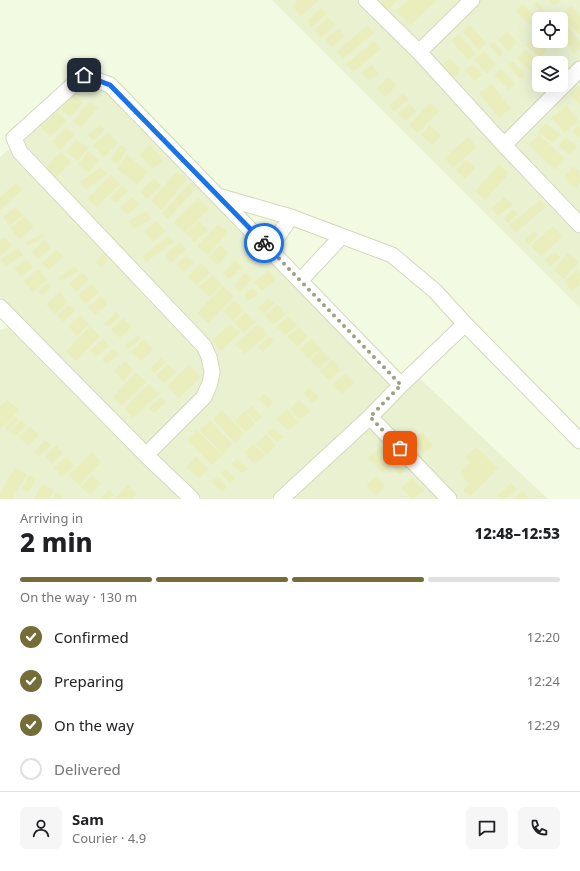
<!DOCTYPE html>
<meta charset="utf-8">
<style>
body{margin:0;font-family:"Noto Sans",sans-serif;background:#f6f6f6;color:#202124;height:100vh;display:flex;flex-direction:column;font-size:15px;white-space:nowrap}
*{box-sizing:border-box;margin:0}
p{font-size:13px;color:#757577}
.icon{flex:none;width:22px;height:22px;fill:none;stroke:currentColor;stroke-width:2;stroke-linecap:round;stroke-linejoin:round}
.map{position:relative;height:499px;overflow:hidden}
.panel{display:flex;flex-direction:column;background:#fff;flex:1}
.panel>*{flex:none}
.tools{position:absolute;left:532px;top:12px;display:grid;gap:8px}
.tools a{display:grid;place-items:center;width:36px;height:36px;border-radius:6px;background:#fff;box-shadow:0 4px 16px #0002;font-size:20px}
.pin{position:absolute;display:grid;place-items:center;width:34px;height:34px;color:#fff;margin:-17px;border-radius:8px;box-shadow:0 2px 6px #0006}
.courier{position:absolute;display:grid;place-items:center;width:40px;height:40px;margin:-20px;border:3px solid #1a73e8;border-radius:50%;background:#fff;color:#222;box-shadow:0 1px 5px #0007}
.overview em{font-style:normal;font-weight:800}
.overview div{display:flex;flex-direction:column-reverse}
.overview{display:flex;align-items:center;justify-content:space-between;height:68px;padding:0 20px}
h1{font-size:26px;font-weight:800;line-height:30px}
.bar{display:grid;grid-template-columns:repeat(4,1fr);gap:6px 4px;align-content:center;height:48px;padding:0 20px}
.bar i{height:5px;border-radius:3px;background:#e0e0e0}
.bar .active{background:#746d38}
.bar p{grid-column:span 4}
.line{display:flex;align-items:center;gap:10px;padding:0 20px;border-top:1px solid #e0e0e0}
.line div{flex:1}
.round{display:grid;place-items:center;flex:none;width:42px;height:42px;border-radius:6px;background:#f6f6f6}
ol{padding:0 20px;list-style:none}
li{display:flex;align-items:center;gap:12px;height:44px}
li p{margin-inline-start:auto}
li .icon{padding:4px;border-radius:50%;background:#746d38;color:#fff;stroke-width:4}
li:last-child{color:#757577}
li i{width:22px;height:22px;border:2px solid #e0e0e0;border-radius:50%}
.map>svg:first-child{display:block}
.residential{fill:#eaf1d1;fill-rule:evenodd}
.building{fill:#eaedbc}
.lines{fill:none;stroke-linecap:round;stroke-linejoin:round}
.minor-casing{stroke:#d4d8b9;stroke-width:17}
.minor{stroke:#fff;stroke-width:15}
.done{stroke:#9da080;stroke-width:4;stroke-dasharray:0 7.2}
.route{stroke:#1a73e8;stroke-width:5}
</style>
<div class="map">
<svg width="580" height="499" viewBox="0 0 580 499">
<rect width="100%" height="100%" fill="#f3fae2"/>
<!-- residential -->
<path class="residential" d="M272,0H580V308ZM539,19H561V41H539ZM539,63H561V85H539Z
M85,80L109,87L400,389L417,376L548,499H289L280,490L271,499H0V330L24,323L0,297V157Z"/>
<!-- building -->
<path class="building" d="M298,0H319L301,16L292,6Z
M383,0H397L387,11L380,4Z
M408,0H437L410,26L396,11Z
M548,0H561L554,6Z
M538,2L547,14L543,16L534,4Z
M522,4L538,18L531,26L515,11Z
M571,6L580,15V34L561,15Z
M321,8L326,14L312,27L307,21Z
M560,16L580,42V49L574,54L561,36V19H557Z
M328,17L335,25L321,38L314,30Z
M368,25L374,33L343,58L337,51Z
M470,25L486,43L479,50L463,31Z
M339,29L345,37L331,47L325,39Z
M507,31L517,42L509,51L498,40Z
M459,34L476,54L468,60L451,40Z
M533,38L547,50L540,58L526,45Z
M374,41L381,49L353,72L346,64Z
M494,41L503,53L499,57L489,45Z
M525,49L539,63V80L517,58Z
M484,51L496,64L487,73L474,60Z
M449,58L461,69L453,78L441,67Z
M513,61L525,75L520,79L508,65Z
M473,64L482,75L474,81L465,70Z
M372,65L379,74L368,81L362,72Z
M501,69L515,84L509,90L494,75Z
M388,77L397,85L385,97L377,89Z
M492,84L511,108L499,118L479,93Z
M578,86L580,88V105L570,94Z
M403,93L408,99L394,112L389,106Z
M73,94L83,103L70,117L61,108Z
M90,101L98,108L81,128L73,121Z
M409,103L416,111L406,121L398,114Z
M430,103L439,111L418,133L409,125Z
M567,106L579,121L564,133L552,118Z
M57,112L66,121L50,137L41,127Z
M546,123L560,134L553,143L538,132Z
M100,124L105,129L94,141L88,135Z
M429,125L441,135L433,145L421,135Z
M577,125L580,128V138L572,132Z
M66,127L74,135L60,150L52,142Z
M108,132L118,143L104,157L93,146Z
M539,134L565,159L555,170L529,145Z
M468,137L477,147L453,168L444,158Z
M566,137L577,146L570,155L559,146Z
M76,139L88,148L78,161L66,152Z
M150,144L164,159L153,169L139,155Z
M120,145L127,149L118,164L111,160Z
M88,151L99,160L89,173L78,165Z
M61,152L71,162L53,180L43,170Z
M127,155L138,164L127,177L117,168Z
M466,159L475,168L465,179L456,170Z
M138,164L147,172L137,185L128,177Z
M499,164L509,173L485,200L475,191Z
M573,166L580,172V182L575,188L564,178Z
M101,167L107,174L86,190L80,182Z
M177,171L187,179L162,210L151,201Z
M111,175L120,184L97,207L88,198Z
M154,178L161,186L147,199L140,191Z
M191,182L197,187L168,219L162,213Z
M16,183L22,190L0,210V197Z
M122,186L128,191L116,203L110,198Z
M133,197L139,205L127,215L120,207Z
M505,197L512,205L498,216L491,208Z
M199,198L209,209L184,233L174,222Z
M540,200L546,207L515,233L509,225Z
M16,207L23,215L10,226L3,217Z
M513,209L518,214L508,223L504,219Z
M146,211L151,219L134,229L129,221Z
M25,216L34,227L20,239L10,228Z
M157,221L165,231L153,242L144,231Z
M198,221L208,230L195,242L186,233Z
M218,224L228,233L207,255L197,246Z
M553,226L562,237L541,256L531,246Z
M534,231L538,235L529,245L525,240Z
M43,233L45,237L28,246L26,242Z
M169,236L174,242L146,262L142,256Z
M5,237L12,246L0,256V241Z
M45,240L51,248L38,259L32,251Z
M180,242L186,249L171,263L165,255Z
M220,245L229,253L218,265L209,257Z
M18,248L23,255L6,266L1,259Z
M57,250L63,257L49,270L42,263Z
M554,252L560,257L551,266L545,260Z
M568,253L579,261L564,279L554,270Z
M103,254L108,260L101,267L96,262Z
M186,255L194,262L184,272L176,265Z
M26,259L33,267L21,277L14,268Z
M235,260L242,267L230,279L223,273Z
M201,263L210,272L197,285L187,277Z
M75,266L78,271L61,281L58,277Z
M38,269L47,280L33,292L24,281Z
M268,270L276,279L262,291L254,282Z
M577,270L580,274V284L572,291L564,282Z
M82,272L89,279L76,292L69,284Z
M245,273L252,279L240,292L234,286Z
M213,275L222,285L210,297L199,287Z
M47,283L51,287L42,296L38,292Z
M92,284L99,292L85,304L78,295Z
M223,286L234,297L208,323L197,313Z
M253,288L258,294L248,301L244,294Z
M60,292L68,302L55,314L46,304Z
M101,296L108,304L95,315L88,307Z
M268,298L275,304L264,314L258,308Z
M234,300L244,310L233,321L223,311Z
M277,304L286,314L274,324L265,316Z
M69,305L75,311L63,322L57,315Z
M116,312L120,316L108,327L104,324Z
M245,312L255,322L244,333L234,323Z
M80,315L89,324L77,336L68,326Z
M288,316L298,325L286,335L276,327Z
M123,318L131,327L120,338L111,329Z
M230,324L240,333L221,351L212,340Z
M258,324L268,334L245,354L235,345Z
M90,326L100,336L76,361L66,351Z
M299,327L308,336L298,346L287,337Z
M138,335L141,338L128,349L125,346Z
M269,336L274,341L263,352L258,347Z
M103,339L109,346L96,357L90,350Z
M144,339L153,349L141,361L131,352Z
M312,339L321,349L308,359L300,349Z
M113,349L119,354L107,365L102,360Z
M321,350L330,359L319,369L310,360Z
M161,358L165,363L154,373L150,368Z
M333,360L341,370L329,380L320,371Z
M125,361L134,370L123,381L114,371Z
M168,364L176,372L164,383L156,375Z
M189,365L201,377L179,398L167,386Z
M136,372L146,382L122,406L113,397Z
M345,374L354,382L343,394L332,385Z
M149,384L159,394L133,418L124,408Z
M309,387L319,397L312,403L304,393Z
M264,393L273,403L268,408L259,399Z
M161,397L166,402L154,413L149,408Z
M299,399L310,411L300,420L290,409Z
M7,400L19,410L0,430V407Z
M252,406L262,417L256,422L246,411Z
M287,409L299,422L288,430L277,419Z
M222,410L244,434L235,443L213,419Z
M244,411L255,423L246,432L235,421Z
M15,416L19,419L8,430L5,427Z
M21,420L27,425L15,436L10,431Z
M210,420L232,444L223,454L200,430Z
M30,426L39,435L28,446L19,437Z
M273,428L283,437L277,442L267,432Z
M197,430L222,456L212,465L187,440Z
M422,432L433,445L424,453L412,441Z
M266,434L276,445L266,455L256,443Z
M45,440L51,445L39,457L34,452Z
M254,444L265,456L254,464L244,452Z
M56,445L63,453L52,464L45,456Z
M381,446L404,470L400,475L391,465L383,473L368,458Z
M476,447L498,468L471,496L463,491L469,483L460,474L470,462L465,457Z
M92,452L101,462L79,485L69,475Z
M400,454L410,464L405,468L395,459Z
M66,457L74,466L62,477L54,468Z
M196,457L208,469L199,478L186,467Z
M237,459L248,469L242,473L231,464Z
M15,468L27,474L12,499H1L0,498V492Z
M226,469L235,478L230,483L220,473Z
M29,475L36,478L29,492L22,489Z
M92,475L101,483L90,495L81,487Z
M218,476L227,487L222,492L211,482Z
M376,476L385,486L376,496L366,485Z
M412,478L424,490L413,499H412L401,488Z
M511,483L517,489L506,499H503L498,495Z
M42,484L54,490L49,499H34Z
M128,485L137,494L132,499H114Z
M109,490L114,495L109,499H100Z
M522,491L530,499H514Z
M56,492L63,496L61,499H53Z"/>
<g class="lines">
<!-- minor casing -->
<g class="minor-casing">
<path id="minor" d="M366,0L419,52L472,0
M419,52L504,145L580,225
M504,145L580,69
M218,196L291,217L392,255L435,291L465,324L580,441
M269,249L291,217
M300,281L341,237
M0,307L146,455L192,499
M370,417L449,499
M146,455L204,397L210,383L212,372L209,357L204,346L20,152L14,138L84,75L110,85L401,385
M281,499L370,417L401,385L465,324"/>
</g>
<!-- minor -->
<use href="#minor" class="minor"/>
</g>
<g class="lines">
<!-- done -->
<path class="done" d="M264,243L401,385L370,417L400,448"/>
<!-- route -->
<path class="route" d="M84,75L110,85L264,243"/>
</g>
</svg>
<div class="tools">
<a><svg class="icon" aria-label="locate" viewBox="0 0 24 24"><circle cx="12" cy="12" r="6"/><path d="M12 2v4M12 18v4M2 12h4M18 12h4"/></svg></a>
<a><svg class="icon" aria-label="layers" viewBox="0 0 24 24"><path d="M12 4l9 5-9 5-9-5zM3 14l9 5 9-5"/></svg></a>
</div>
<div class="pin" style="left:400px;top:448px;background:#ea580c"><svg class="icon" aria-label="bag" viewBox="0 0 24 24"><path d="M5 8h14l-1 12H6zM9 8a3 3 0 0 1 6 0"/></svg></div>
<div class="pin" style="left:84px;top:75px;background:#1f2937"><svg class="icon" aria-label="home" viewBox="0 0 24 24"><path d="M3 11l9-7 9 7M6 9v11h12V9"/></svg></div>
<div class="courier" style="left:264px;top:243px"><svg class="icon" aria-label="bike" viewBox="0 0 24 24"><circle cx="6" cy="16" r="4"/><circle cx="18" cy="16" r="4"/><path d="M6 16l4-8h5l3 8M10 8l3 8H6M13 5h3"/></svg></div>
</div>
<section class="panel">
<div class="overview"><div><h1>2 min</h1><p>Arriving in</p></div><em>12:48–12:53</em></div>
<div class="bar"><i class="active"></i><i class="active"></i><i class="active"></i><i></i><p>On the way · 130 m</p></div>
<ol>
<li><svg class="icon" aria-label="check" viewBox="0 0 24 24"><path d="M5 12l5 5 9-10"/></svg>Confirmed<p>12:20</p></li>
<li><svg class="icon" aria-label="check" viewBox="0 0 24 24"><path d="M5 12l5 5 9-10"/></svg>Preparing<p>12:24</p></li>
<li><svg class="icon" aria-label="check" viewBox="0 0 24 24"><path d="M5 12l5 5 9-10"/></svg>On the way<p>12:29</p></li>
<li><i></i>Delivered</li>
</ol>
<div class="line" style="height:72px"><a class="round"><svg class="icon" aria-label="person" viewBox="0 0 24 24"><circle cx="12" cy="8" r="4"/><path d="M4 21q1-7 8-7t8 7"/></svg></a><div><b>Sam</b><p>Courier · 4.9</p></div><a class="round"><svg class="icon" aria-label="chat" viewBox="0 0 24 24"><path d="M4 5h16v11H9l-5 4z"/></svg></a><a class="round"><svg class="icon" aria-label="phone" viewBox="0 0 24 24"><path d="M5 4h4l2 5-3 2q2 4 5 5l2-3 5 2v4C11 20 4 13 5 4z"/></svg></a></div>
</section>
